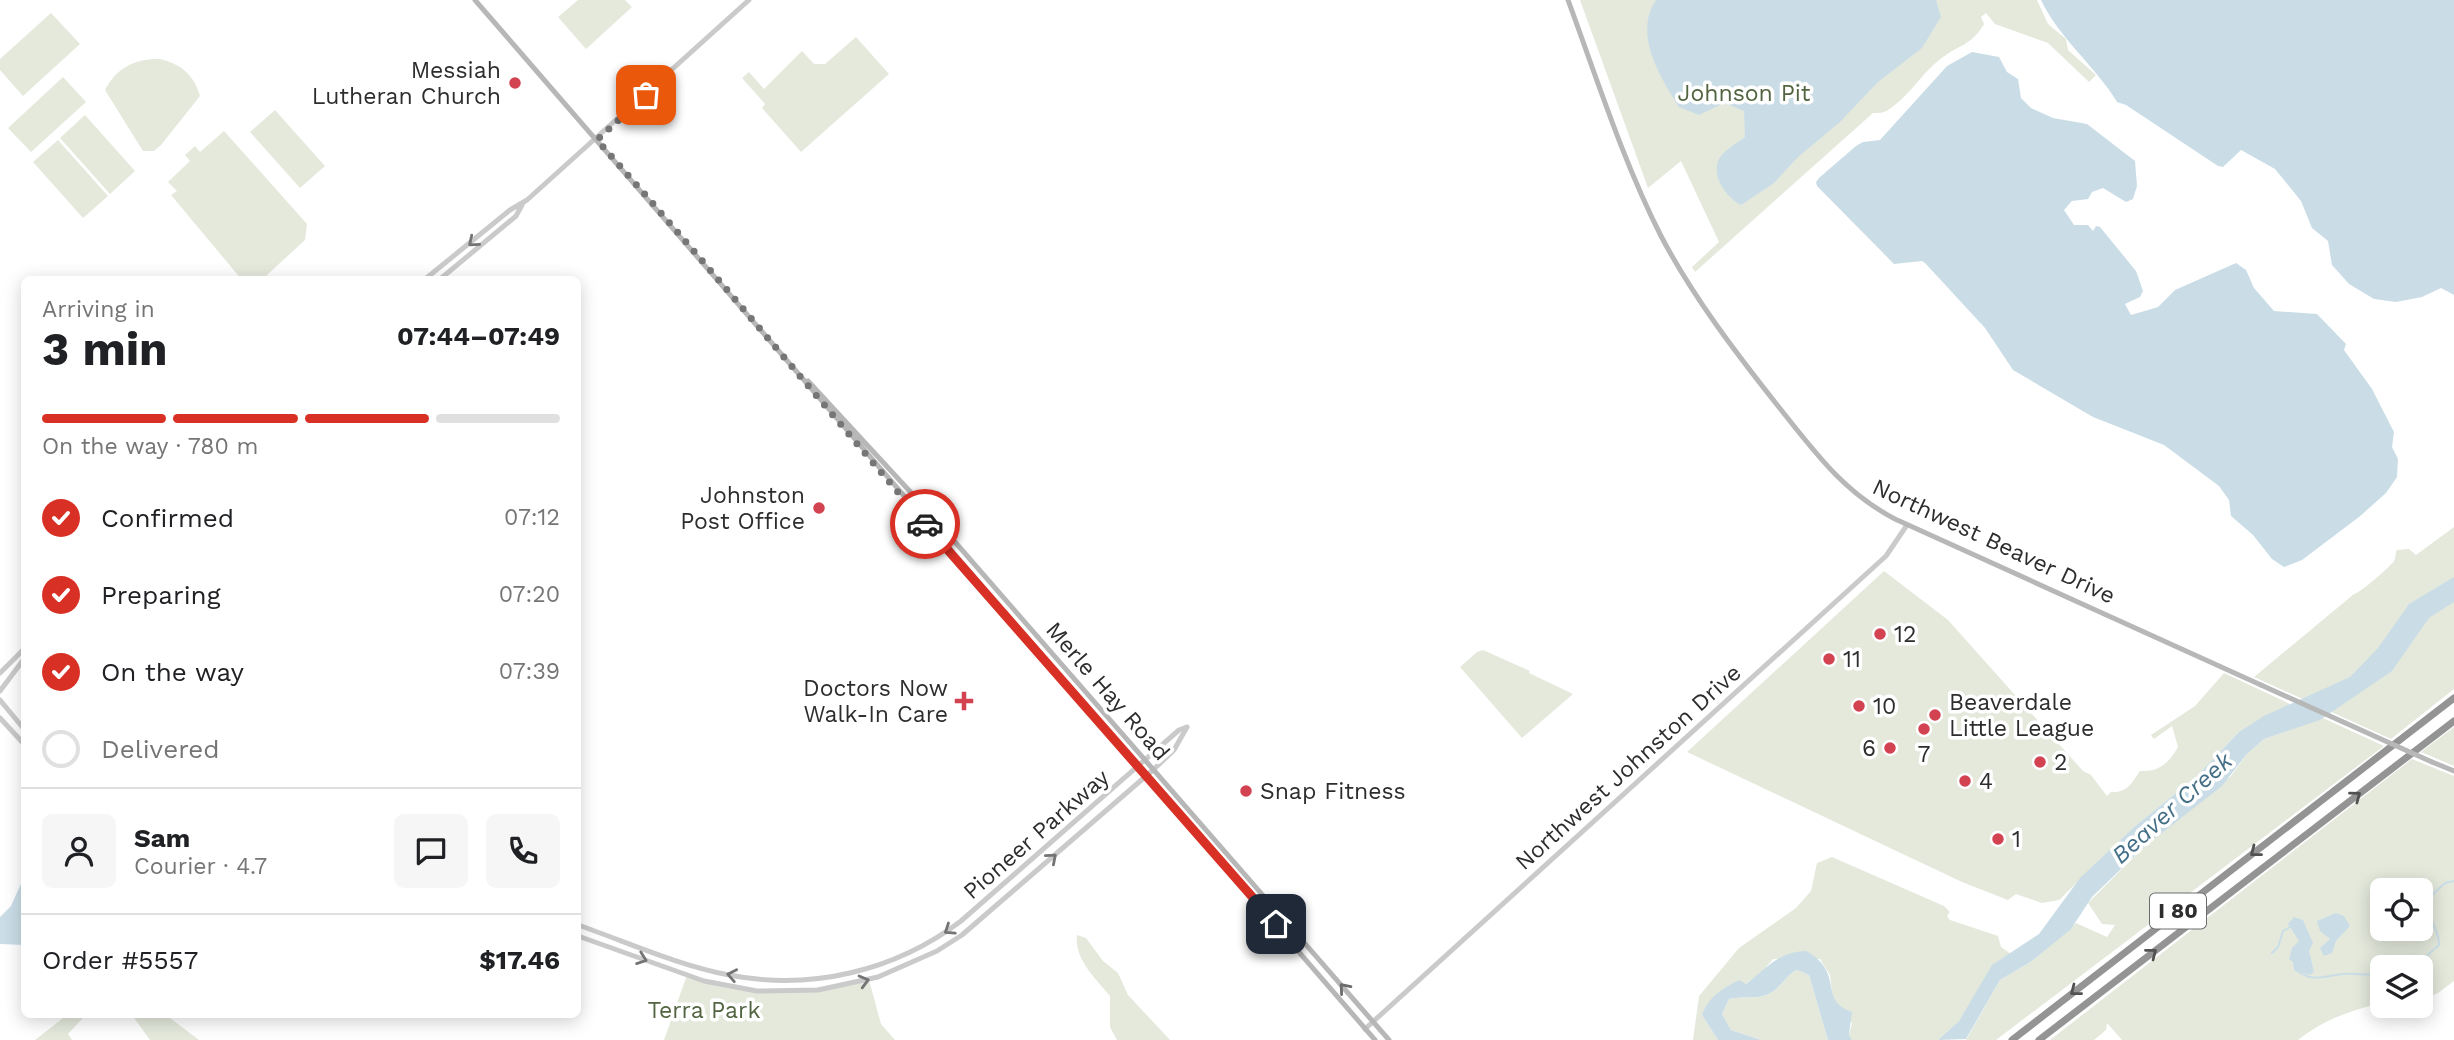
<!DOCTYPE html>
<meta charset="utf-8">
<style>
body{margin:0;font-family:"Work Sans",sans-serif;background:#f6f6f6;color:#202124;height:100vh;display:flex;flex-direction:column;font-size:26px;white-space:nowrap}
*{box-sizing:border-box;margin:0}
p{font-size:23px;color:#757577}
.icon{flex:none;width:38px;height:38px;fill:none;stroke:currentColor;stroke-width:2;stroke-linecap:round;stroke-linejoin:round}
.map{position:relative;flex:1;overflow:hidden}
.details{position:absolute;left:21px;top:276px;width:560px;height:742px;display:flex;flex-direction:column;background:#fff;border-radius:10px;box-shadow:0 4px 18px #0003}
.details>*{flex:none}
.tools{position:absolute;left:2370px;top:878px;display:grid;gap:14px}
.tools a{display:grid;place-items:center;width:63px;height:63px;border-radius:10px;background:#fff;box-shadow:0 4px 18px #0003;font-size:35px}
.pin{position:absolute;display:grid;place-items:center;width:60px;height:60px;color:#fff;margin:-30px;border-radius:14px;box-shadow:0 4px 10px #0006}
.courier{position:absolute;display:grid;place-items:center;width:70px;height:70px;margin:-35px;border:5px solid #d93025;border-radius:50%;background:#fff;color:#222;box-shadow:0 2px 9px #0007}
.headline em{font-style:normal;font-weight:700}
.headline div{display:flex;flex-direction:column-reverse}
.headline{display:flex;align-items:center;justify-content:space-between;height:119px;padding:0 21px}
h1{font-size:46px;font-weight:700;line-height:52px}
.bar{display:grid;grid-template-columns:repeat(4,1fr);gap:10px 7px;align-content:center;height:84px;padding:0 21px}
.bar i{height:9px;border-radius:5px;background:#e0e0e0}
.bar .current{background:#d93025}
.bar p{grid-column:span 4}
.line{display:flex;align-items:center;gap:18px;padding:0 21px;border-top:2px solid #e0e0e0}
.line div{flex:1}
.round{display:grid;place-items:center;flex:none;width:74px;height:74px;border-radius:10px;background:#f6f6f6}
ol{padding:0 21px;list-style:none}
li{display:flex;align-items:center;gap:21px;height:77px}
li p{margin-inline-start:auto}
li .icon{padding:7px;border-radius:50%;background:#d93025;color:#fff;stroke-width:4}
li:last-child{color:#757577}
li i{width:38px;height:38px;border:4px solid #e0e0e0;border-radius:50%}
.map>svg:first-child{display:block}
.green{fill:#e4e9dc;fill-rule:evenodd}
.water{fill:#cadde7}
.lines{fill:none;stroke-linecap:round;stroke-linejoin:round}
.stream{stroke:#cadde7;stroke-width:2}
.tertiary{stroke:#cacaca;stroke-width:5}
.secondary{stroke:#b7b7b7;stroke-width:5}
.motorway{stroke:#949494;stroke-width:7}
.secondary-bridge{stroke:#b7b7b7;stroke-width:5}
.oneway{stroke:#747474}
.oneway2{stroke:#515151}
.oneway3{stroke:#6b6b6b}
.done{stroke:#767676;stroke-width:7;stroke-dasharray:0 12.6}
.route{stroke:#d93025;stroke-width:9}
.poi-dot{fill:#d24251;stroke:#fff;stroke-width:2.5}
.labels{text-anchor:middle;stroke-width:7;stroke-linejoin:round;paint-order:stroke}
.shield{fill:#fff;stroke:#6c6c6c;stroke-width:2}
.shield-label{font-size:21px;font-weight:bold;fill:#2d2d2d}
.poi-label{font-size:23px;fill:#2d2d2d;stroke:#fff;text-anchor:start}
.park-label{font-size:23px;fill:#526440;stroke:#fff}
.street-label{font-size:23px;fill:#2d2d2d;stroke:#fff}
.water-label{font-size:24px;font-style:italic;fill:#446f87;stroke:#fff}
</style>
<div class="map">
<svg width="2454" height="1040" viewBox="0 0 2454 1040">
<rect width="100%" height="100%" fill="#fff"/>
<!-- green -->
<path class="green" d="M578,0H625L632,7L586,49L558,17Z
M1580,0H2037L2048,24L2066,39L2068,50L2096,75L2089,82L2048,43L1995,24L1986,13L1981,17L1984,24C1972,45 1959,45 1943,57C1922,72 1910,96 1888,110C1884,113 1878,113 1873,113L1695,272L1692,267L1719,242L1681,161L1648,188Z
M51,13L80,44L23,96L0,70V59Z
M856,37L889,74L801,152L762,108L765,104L742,78L749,72L764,89L802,51L814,64H825Z
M160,59C181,64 194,75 200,96L161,145L154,151H143L105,90C116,68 136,58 160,59Z
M63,77L86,102L31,152L8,128Z
M275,110L325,166L300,188L250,132Z
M85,115L135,171L110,194L60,138Z
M224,131L307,224L305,240L267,275L266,280H242L171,195L177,191L168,182L190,161L185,155L195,146L200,152Z
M58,140L108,196L83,218L33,162Z
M2454,527V689L2391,739L2254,677L2354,594C2360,593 2391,566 2394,561C2396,557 2395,553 2397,550L2409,549L2416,555Z
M1884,571L1948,620L2083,771L2091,775L2107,796L2111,792C2127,793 2132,783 2140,771C2159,772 2169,763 2178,747L2172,726L2154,739L2151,735L2195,706L2224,673L2292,705L2239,732L2196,777L2134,827L2059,900L2042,903L2016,894L2008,900L1962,882L1687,752Z
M1483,650L1530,671L1529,673L1573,694L1522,738L1460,667L1477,652Z
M2323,718L2384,746L1996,1040H1966L2000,980L2032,961L2076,923L2107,937L2115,925L2102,924L2088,903L2144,847L2231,776L2246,755L2264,739Z
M2454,727V766L2421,752Z
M2412,759L2454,776V981L2438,993L2420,1001V968H2382V1003C2351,1010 2323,1020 2298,1040H2122L2107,1023L2106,1030L2094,1040H2050ZM2382,891H2420V929H2382Z
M1832,857L1944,906L1950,912L1947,916L1950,920L1998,936L2001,947L2011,954L2001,959L1959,1021L1938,1040H1852L1849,1035L1852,1023L1833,1001L1830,975L1820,959H1773L1762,972L1702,1015L1718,1040H1693L1699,996L1739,948L1796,908L1811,891L1817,863Z
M1077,935L1086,938L1103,961L1118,973L1128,995L1170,1040H1117L1110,1027V996C1096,979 1074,959 1077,935Z
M1797,970L1809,975L1828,1040H1761L1731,1030L1722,1014L1729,999C1744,995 1759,1001 1772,992C1782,986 1786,975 1797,970Z
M687,975L727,986L787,992L869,980L881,1024L895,1040H664Z
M67,1015H82V1019L68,1034L72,1040H35Z
M132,1015H166L199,1040H150Z"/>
<!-- water -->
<path class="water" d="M1656,0H1936L1941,17L1922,48L1878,82L1841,121L1797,158L1774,183L1741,205C1726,197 1711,176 1719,159C1724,150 1737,143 1745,137L1744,111L1724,103L1699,115L1679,107C1660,77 1633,34 1656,0Z
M2041,0H2454V295L2441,288L2422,297L2396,302L2374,299L2349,284L2332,265L2328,241L2312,228L2301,201L2275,169L2241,150L2223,167L2218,166L2126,105L2117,102C2095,66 2059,38 2041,0Z
M1972,52L1999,57L2007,72L2018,79L2021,98L2031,108L2053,118L2087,124L2135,161L2137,186L2133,199L2126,202L2103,188L2092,192L2088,199L2072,201L2064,210L2074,225H2088L2093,231L2096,226L2100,227L2136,271L2143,291L2140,297L2125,304L2131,315L2158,307L2175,290L2236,263L2246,270L2254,288L2274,311L2317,314L2346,344L2344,350L2372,389L2394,432L2392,447L2398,459L2397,477L2386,493L2359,517L2302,560L2284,567L2272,559L2253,535L2231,516L2229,500L2219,486L2164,445L2093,417L2013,370L1985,328L1925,263L1922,261L1894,264L1817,186L1816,182L1820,177L1856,146L1863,142L1880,140L1947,66Z
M2454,577V602L2429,618L2392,671L2320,720L2264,739L2246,755L2222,786L2144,847L2092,897L2071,929L2032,961L2000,980L1966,1039L1938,1040L1959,1021L1992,965L2039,934L2080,878L2134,827L2196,777L2239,732L2264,716L2350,677L2378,648L2409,604Z
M24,877V945L0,944V917L11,906Z
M2336,913L2344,916L2350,926L2336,941L2332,953L2324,956L2320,948L2330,939L2320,931L2317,921Z
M2294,917L2303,920L2313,943L2309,951L2314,972L2310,975L2294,970L2293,962L2289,959L2292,948L2299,941L2288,924Z
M1806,951C1846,973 1817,1000 1852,1012L1849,1035L1852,1040H1828L1809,975L1797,970C1786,975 1782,986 1772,992C1759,1001 1744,995 1729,999L1722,1014L1731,1030L1761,1040H1718L1702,1015C1709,996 1722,989 1739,980L1746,984C1767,968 1778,952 1806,951Z"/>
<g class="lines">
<!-- stream -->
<path class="stream" d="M2272,953L2278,947L2283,931L2290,927
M2400,968L2417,964L2439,945C2439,926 2425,918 2428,899L2445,883L2454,881
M2296,970C2313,983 2323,976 2343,974C2356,973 2369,976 2382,974"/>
<!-- tertiary -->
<path class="tertiary" d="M424,280L510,210L527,200L749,0
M439,280L516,216L522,205
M0,673L24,649
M0,691L24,659
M0,700L24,729
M0,718L24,744
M578,925C627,942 677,965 729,975C811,991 895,971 961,921L1179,730L1187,727
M578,936L704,981L757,991L818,990L878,977L937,951L962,935L1153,770L1174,750L1187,727
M1365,1029L1886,556L1907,525"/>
<!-- secondary -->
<path class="secondary" d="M475,0L1375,1040
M1568,0C1597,79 1623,161 1661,236C1693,297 1736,353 1778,406C1814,451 1843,492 1895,519L2261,685
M808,381L928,511L1389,1040
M2432,762L2454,771"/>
<!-- motorway -->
<path class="motorway" d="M2012,1040L2454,698
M2039,1040L2454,721"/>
<!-- secondary-bridge -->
<path class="secondary-bridge" d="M2261,685L2432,762"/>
</g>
<!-- one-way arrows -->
<defs><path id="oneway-chevron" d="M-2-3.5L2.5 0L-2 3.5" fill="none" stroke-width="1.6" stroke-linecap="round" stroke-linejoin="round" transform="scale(1.75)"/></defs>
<g class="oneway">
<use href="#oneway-chevron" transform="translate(473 242) rotate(140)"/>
<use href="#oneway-chevron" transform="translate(1052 858) rotate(-41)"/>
<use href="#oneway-chevron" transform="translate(949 930) rotate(146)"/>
<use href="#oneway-chevron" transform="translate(642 959) rotate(20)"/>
<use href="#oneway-chevron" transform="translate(732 975) rotate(-169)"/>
<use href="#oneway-chevron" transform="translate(864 981) rotate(-15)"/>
</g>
<g class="oneway2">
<use href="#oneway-chevron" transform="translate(2356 796) rotate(-37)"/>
<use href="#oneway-chevron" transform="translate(2255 852) rotate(142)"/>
<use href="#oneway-chevron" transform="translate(2152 953) rotate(-38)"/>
<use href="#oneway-chevron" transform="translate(2075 991) rotate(142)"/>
</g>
<use class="oneway3" href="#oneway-chevron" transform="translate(1344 988) rotate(-131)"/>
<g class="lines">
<!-- done -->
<path class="done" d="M646,95L597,140C709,266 816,396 925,524"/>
<!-- route -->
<path class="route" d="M925,524L1276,924"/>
</g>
<!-- markers -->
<g class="poi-dot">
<circle cx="515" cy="83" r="7"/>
<circle cx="819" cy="508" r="7"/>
<circle cx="1880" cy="634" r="7"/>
<circle cx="1829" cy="659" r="7"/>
<path d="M960.5 690.5h7v7h7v7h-7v7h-7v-7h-7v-7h7z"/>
<circle cx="1859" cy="706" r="7"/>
<circle cx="1935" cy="715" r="7"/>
<circle cx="1924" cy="729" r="7"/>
<circle cx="1890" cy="748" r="7"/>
<circle cx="2040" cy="762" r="7"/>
<circle cx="1965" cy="781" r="7"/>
<circle cx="1246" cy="791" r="7"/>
<circle cx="1998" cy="839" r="7"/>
</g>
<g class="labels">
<!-- shield labels -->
<rect class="shield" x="2150" y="893.5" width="56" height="35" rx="5"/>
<g class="shield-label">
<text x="2178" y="918">I 80</text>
</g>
<!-- poi labels -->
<g class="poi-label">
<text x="501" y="78" text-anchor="end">Messiah<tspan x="501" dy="26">Lutheran Church</tspan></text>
<text x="805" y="503" text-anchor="end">Johnston<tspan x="805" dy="26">Post Office</tspan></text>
<text x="1894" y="642">12</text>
<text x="1843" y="667">11</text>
<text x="948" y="696" text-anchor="end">Doctors Now<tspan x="948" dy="26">Walk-In Care</tspan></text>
<text x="1949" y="710">Beaverdale<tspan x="1949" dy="26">Little League</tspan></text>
<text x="1873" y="714">10</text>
<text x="1876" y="756" text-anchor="end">6</text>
<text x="1924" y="762" text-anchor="middle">7</text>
<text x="2054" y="770">2</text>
<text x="1979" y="789">4</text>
<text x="1260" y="799">Snap Fitness</text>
<text x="2012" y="847">1</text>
</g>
<!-- park labels -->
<g class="park-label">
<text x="1744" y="101">Johnson Pit</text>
<text x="704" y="1018">Terra Park</text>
</g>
<!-- street labels -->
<g class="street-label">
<text transform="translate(1994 541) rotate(25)" y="8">Northwest Beaver Drive</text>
<text transform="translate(1108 691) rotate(49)" y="8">Merle Hay Road</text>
<text transform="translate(1628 767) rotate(-42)" y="8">Northwest Johnston Drive</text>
<text transform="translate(1036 834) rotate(-41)" y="8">Pioneer Parkway</text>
</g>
<!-- water labels -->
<g class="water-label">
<text transform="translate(2172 808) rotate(-42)" y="8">Beaver Creek</text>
</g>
</g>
</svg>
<div class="tools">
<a><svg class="icon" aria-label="locate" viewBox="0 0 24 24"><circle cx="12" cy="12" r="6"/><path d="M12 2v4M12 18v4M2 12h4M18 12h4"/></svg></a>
<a><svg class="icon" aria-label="layers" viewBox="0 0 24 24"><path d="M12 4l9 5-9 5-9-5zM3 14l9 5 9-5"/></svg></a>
</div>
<div class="pin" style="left:646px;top:95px;background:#ea580c"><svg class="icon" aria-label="bag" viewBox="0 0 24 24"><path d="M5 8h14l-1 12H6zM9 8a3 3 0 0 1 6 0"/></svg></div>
<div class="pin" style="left:1276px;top:924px;background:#1f2937"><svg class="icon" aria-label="home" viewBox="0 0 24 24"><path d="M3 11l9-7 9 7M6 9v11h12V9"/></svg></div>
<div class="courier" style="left:925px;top:524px"><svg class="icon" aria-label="car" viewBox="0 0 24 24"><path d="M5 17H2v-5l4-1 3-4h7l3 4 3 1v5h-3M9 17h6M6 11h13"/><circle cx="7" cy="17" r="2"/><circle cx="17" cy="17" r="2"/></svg></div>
<section class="details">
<div class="headline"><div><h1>3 min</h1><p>Arriving in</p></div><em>07:44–07:49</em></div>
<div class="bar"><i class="current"></i><i class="current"></i><i class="current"></i><i></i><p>On the way · 780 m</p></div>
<ol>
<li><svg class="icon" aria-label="check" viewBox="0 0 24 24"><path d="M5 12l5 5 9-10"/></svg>Confirmed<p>07:12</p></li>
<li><svg class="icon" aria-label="check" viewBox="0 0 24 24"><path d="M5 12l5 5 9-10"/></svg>Preparing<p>07:20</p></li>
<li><svg class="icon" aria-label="check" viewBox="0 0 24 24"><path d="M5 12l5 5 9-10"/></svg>On the way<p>07:39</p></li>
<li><i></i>Delivered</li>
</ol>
<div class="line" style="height:126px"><a class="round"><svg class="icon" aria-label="person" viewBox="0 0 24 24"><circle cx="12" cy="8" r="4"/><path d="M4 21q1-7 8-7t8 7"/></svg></a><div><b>Sam</b><p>Courier · 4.7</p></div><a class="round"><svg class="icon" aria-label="chat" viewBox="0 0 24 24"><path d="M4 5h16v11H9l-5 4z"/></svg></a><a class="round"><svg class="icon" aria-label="phone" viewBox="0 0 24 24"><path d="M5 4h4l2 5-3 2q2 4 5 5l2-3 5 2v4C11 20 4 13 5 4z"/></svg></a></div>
<div class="line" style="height:91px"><div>Order #5557</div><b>$17.46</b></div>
</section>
</div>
